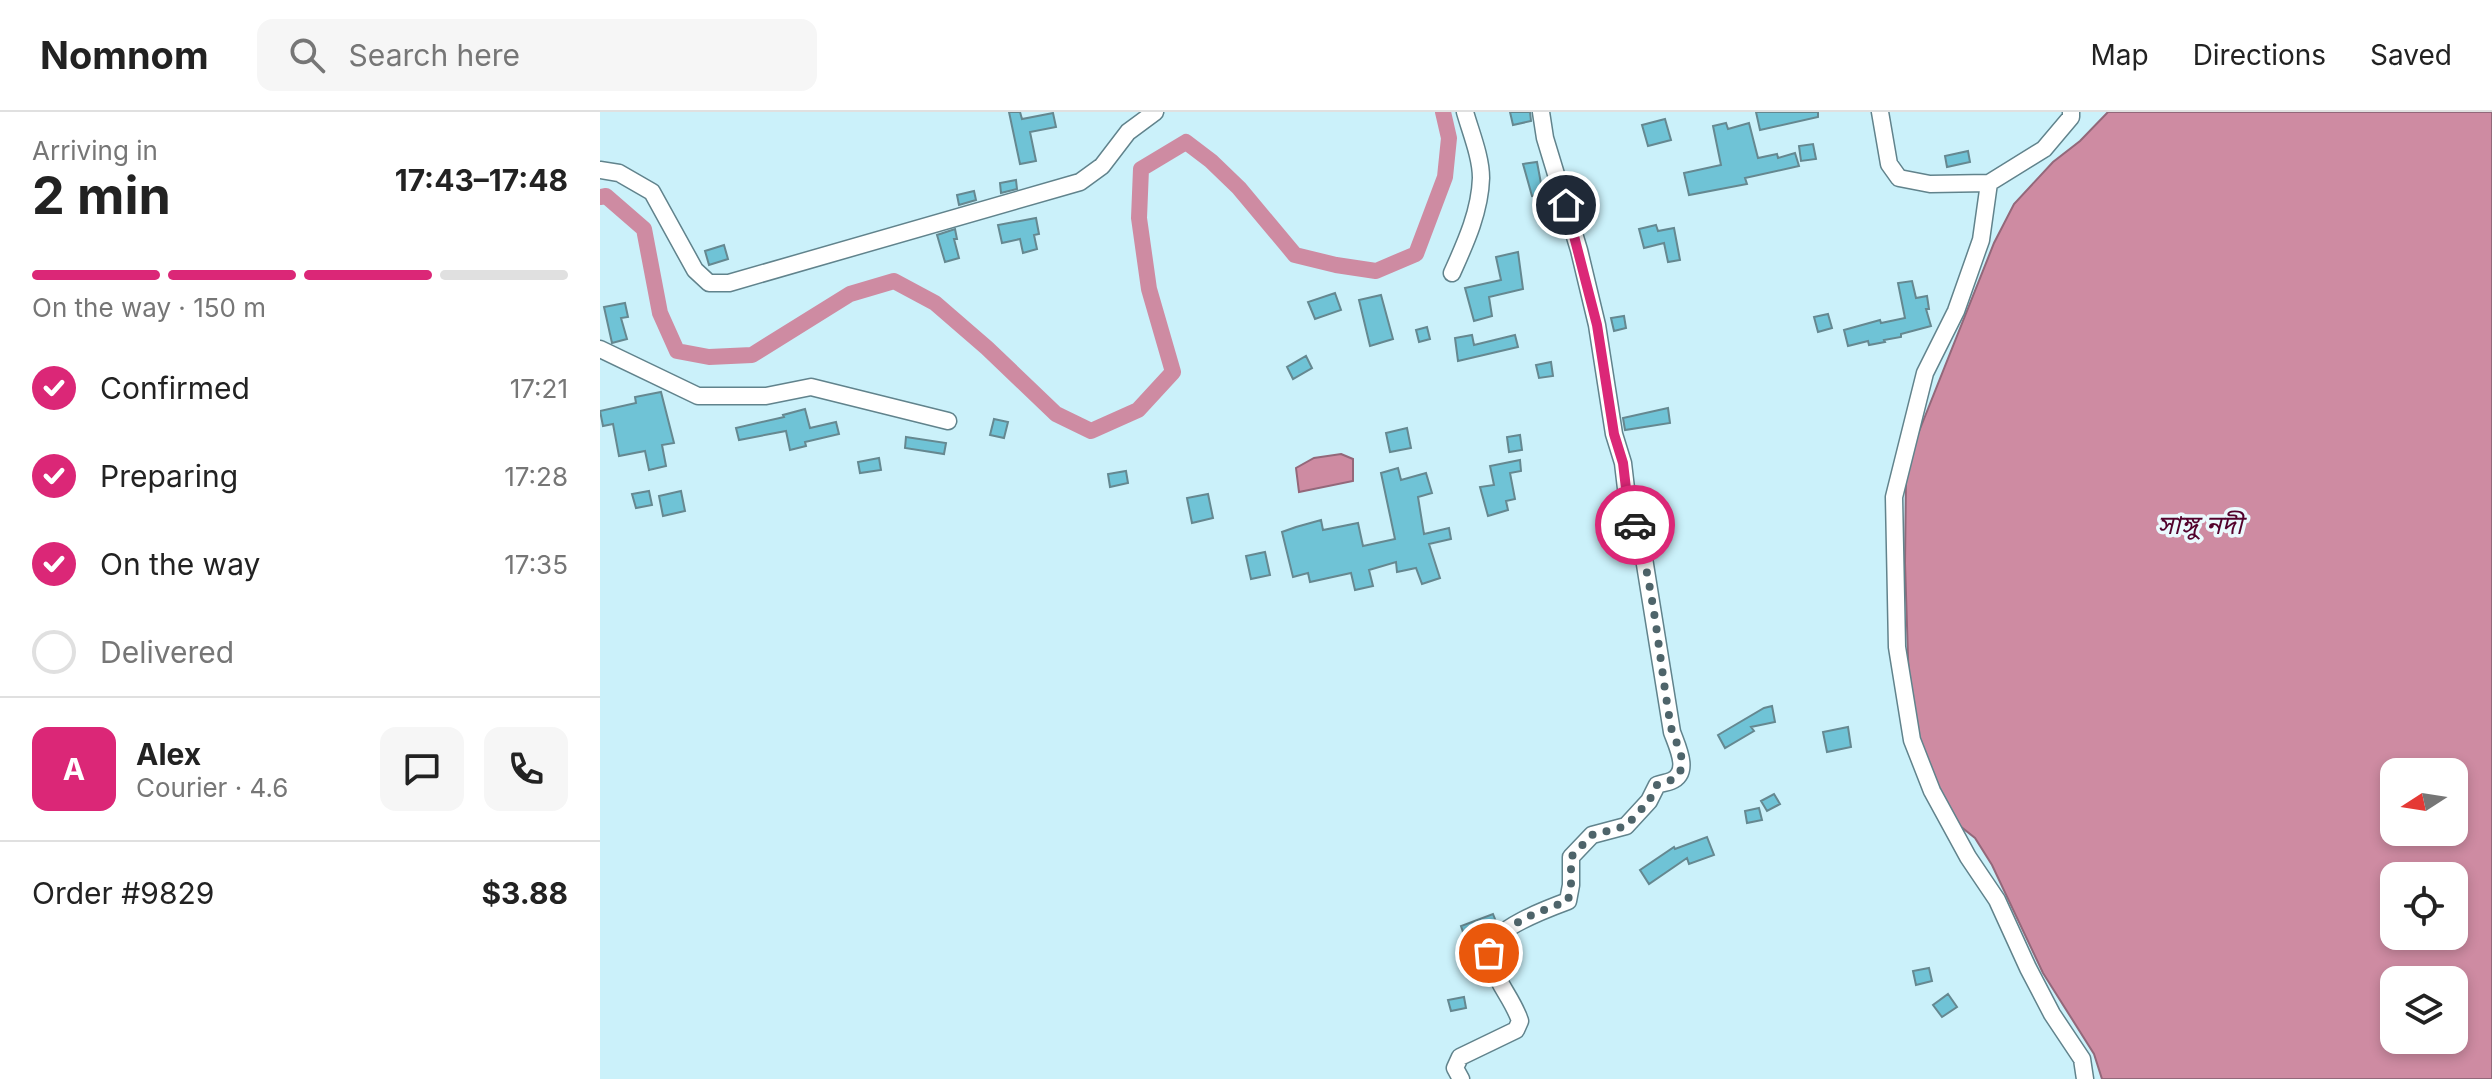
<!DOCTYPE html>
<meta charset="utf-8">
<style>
body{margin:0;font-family:Inter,"Noto Sans Bengali",sans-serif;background:#f6f6f6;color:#222;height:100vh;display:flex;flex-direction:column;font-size:30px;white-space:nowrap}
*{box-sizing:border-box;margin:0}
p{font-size:26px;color:#767676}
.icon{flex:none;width:44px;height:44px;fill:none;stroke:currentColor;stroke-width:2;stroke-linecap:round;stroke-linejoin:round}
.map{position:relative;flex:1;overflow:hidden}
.drawer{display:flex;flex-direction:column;background:#fff;width:600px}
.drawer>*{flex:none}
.needle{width:52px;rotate:258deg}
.controls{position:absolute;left:1780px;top:646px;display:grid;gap:16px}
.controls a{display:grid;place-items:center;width:88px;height:88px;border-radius:16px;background:#fff;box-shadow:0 4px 12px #0003;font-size:40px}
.pin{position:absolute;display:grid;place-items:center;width:68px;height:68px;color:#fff;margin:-34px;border:4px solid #fff;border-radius:50%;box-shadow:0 2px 8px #0007}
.courier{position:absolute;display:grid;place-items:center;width:80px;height:80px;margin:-40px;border:6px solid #db2777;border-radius:50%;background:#fff;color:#222;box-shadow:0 2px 10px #0007}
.head em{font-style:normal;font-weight:700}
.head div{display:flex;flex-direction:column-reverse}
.head{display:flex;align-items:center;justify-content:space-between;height:136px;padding:0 32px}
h1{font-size:52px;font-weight:700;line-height:60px}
.bar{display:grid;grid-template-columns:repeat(4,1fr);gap:12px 8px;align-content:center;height:96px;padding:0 32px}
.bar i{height:10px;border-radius:6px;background:#e0e0e0}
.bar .active{background:#db2777}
.bar p{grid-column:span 4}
.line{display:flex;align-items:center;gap:20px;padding:0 32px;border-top:2px solid #e0e0e0}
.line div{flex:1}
.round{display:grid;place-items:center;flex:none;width:84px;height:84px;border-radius:16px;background:#f6f6f6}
ol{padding:0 32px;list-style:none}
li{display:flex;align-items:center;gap:24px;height:88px}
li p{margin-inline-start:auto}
li .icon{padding:8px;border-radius:50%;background:#db2777;color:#fff;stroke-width:4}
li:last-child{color:#767676}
li i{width:44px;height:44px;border:4px solid #e0e0e0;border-radius:50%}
header{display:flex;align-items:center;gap:48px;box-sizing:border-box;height:112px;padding:0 40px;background:#fff;border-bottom:2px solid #e0e0e0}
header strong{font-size:38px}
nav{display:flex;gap:44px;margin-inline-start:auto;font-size:28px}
.search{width:560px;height:72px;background:#f6f6f6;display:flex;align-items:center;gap:20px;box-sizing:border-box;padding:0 28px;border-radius:16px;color:#767676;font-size:30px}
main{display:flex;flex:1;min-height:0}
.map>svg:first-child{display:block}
.water{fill:#ce8ba2;stroke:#93687a;stroke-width:2;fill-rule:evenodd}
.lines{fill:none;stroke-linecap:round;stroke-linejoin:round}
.canal{stroke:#ce8ba2;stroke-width:16}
.building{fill:#6fc3d6;stroke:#658890;stroke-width:2}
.minor-casing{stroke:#61838c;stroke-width:19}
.minor{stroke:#fff;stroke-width:16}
.done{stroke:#4e646a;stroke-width:8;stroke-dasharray:0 14.4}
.route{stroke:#db2777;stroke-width:10}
.labels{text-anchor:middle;stroke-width:7;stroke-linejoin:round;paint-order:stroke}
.water-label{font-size:26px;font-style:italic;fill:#53022c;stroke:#ebf9fd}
</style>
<header>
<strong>Nomnom</strong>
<div class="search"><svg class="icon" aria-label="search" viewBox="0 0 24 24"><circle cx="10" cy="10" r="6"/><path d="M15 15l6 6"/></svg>Search here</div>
<nav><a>Map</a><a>Directions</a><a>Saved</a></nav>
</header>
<main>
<section class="drawer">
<div class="head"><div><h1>2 min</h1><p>Arriving in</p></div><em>17:43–17:48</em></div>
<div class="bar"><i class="active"></i><i class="active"></i><i class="active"></i><i></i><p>On the way · 150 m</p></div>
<ol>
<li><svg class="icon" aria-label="check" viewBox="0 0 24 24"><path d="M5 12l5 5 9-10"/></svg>Confirmed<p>17:21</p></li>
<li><svg class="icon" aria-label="check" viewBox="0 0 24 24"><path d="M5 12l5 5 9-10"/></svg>Preparing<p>17:28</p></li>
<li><svg class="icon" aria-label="check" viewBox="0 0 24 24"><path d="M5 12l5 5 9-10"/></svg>On the way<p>17:35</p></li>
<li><i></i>Delivered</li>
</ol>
<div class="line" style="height:144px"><b class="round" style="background:#db2777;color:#fff">A</b><div><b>Alex</b><p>Courier · 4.6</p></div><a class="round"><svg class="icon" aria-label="chat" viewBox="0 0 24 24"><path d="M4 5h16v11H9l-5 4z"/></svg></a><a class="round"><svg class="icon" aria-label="phone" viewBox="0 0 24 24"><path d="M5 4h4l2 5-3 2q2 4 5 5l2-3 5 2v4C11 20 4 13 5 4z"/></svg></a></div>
<div class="line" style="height:104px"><div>Order #9829</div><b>$3.88</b></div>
</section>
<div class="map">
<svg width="1892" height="967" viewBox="0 0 1892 967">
<rect width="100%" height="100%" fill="#cbf1fa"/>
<!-- water -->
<path class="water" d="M1508,0H1892V967H1502L1494,942L1443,861L1392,753L1375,726L1360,714L1344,692L1317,626L1309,576L1305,451L1306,367L1314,332L1394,131L1414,92L1453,50L1480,29ZM1794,660H1854V720H1794ZM1794,764H1854V824H1794ZM1794,868H1854V928H1794Z
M741,342L753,347V369L699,380L696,356L714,346Z"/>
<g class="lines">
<!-- canal -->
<path class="canal" d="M0,85L6,84L44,117L60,201L77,239L109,245L152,243L250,182L294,169L335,191L387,236L456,302L491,319L538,298L573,260L549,177L539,106L541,57L586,30L611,49L639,76L695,143L736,153L776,159L816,142L845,65L849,26L843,0"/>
</g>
<!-- building -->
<path class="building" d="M409,0H420L422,7L453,1L456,15L430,20L436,49L420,52Z
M910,0H930L931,9L913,13Z
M1156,0H1218V5L1160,18Z
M1065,7L1071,28L1048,34L1042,13Z
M1126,11L1128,17L1149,11L1158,46L1177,42L1178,46L1195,41L1199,54L1145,66L1147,72L1089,83L1084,61L1121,53L1113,14Z
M1213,32L1216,47L1201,49L1199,34Z
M1368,39L1370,50L1347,55L1345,44Z
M937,50L943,82L932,84L923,52Z
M416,68L417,77L401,81L400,71Z
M374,79L376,88L359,93L357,83Z
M436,106L439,122L434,123L437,137L423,141L420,127L402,131L398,113Z
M1056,113L1058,119L1074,116L1080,148L1068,150L1064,131L1044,136L1039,117Z
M355,117L357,127H354L359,146L345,150L337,123Z
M124,133L128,147L109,153L105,139Z
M918,140L923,177L889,185L892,204L874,209L865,176L901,168L896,145Z
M1312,169L1316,186L1327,184L1329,197H1326L1331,214L1301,222V225L1284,228L1285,230L1269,233L1268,229L1248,234L1244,218L1280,208L1281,211L1305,206L1298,171Z
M735,181L741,198L715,207L708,190Z
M781,183L793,227L770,234L759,188Z
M25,191L28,205L21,206L27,227L12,231L4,195Z
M1228,202L1232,216L1218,220L1214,205Z
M1024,204L1026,216L1014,219L1011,206Z
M827,215L830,227L819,230L816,218Z
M872,223L874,233L915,223L918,235L858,249L855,226Z
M706,244L712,256L693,267L687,255Z
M951,250L953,264L939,266L936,253Z
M61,280L74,331L62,333L66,354L49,358L45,339L19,344L13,312L3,314L0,299L36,291L35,285Z
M1068,296L1070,311L1025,318L1023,306Z
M205,297L210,316L236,310L239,322L205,330L206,334L190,338L186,319L139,328L136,316L184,305L183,303Z
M394,307L408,310L404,326L390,323Z
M807,316L811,336L790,340L786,321Z
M920,323L922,338L909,340L907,325Z
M306,325L346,331L344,342L305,336Z
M279,346L281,358L260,361L258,350Z
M920,348L921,359L910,361L915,387L906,389L908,398L888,404L880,375L894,373L890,354Z
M798,356L801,368L826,361L832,381L818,385L824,422L849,416L851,427L829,432L840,466L822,472L816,456L797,460L796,450L769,458L773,474L755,478L751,461L710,470L708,461L693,465L682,420L696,415L721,408L723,418L758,411L763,434L795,427L781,361Z
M526,359L528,371L510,375L508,362Z
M49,379L52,393L36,396L32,382Z
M81,379L85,399L63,404L59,384Z
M608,382L613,406L592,411L587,386Z
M665,440L670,463L651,467L646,444Z
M1172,594L1175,610L1151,615L1154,619L1125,636L1118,623L1164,596Z
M1248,615L1251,635L1227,640L1223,620Z
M1174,682L1180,692L1167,699L1161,689Z
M1159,696L1162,708L1147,711L1145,699Z
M1107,725L1114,743L1089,752L1087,746L1049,772L1040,758L1074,735L1075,737Z
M893,802L897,812L882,827L867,832L861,814Z
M1329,856L1332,869L1316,873L1313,859Z
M1348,882L1357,895L1342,905L1333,893Z
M864,885L866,896L851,899L848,888Z"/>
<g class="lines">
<!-- minor casing -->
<g class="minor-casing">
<path id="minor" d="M1280,0L1289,52L1299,66L1330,72L1389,71
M1471,0V5L1444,37L1389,71L1381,128L1356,199L1325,261L1294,385L1297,535L1312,628L1332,679L1368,745L1397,788L1428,856L1452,902L1482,947L1485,967
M0,58L19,61L52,80L95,158L109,171H129L480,70L502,54L528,20L555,0
M852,161C865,132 880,100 881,66C881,45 871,21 865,0
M0,237L98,284H166L211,275L348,309
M861,967L855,956L860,945L916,918L920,909C914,890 901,876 894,858C892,853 889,844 889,839C892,817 949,796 968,789L971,773V745L992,723L1026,714L1049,689L1057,673C1062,671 1066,671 1071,669C1091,661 1077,634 1072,620L1043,440L1027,385L1023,351L1014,322L997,213L979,138L945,26L941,0"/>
</g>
<!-- minor -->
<use href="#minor" class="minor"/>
</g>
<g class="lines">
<!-- done -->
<path class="done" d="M889,841C899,812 941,799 968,789L971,773V745L992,723L1026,714L1049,689L1057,673C1067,669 1077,669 1081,657C1085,643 1074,628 1071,615C1059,548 1055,479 1035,413"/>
<!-- route -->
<path class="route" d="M966,93L997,213L1014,322L1023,351L1027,385L1035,413"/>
</g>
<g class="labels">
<!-- water labels -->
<g class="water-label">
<text x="1600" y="422">সাঙ্গু নদী</text>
</g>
</g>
</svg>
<div class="controls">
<a><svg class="needle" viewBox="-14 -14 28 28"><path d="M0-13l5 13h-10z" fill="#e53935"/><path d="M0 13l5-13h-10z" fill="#767676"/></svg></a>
<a><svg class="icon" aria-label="locate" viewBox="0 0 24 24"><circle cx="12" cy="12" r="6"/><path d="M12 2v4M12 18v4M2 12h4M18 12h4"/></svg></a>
<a><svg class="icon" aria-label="layers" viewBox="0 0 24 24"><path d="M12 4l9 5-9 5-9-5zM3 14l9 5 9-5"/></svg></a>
</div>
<div class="pin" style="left:889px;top:841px;background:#ea580c"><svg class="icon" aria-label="bag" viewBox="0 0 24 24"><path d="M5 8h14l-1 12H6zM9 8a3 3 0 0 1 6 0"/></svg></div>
<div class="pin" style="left:966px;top:93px;background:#1f2937"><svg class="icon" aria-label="home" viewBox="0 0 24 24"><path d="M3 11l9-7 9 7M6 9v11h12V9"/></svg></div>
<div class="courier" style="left:1035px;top:413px"><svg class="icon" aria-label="car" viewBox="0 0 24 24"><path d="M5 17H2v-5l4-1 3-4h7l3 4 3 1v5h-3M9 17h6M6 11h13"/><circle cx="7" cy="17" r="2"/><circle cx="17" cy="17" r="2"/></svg></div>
</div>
</main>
